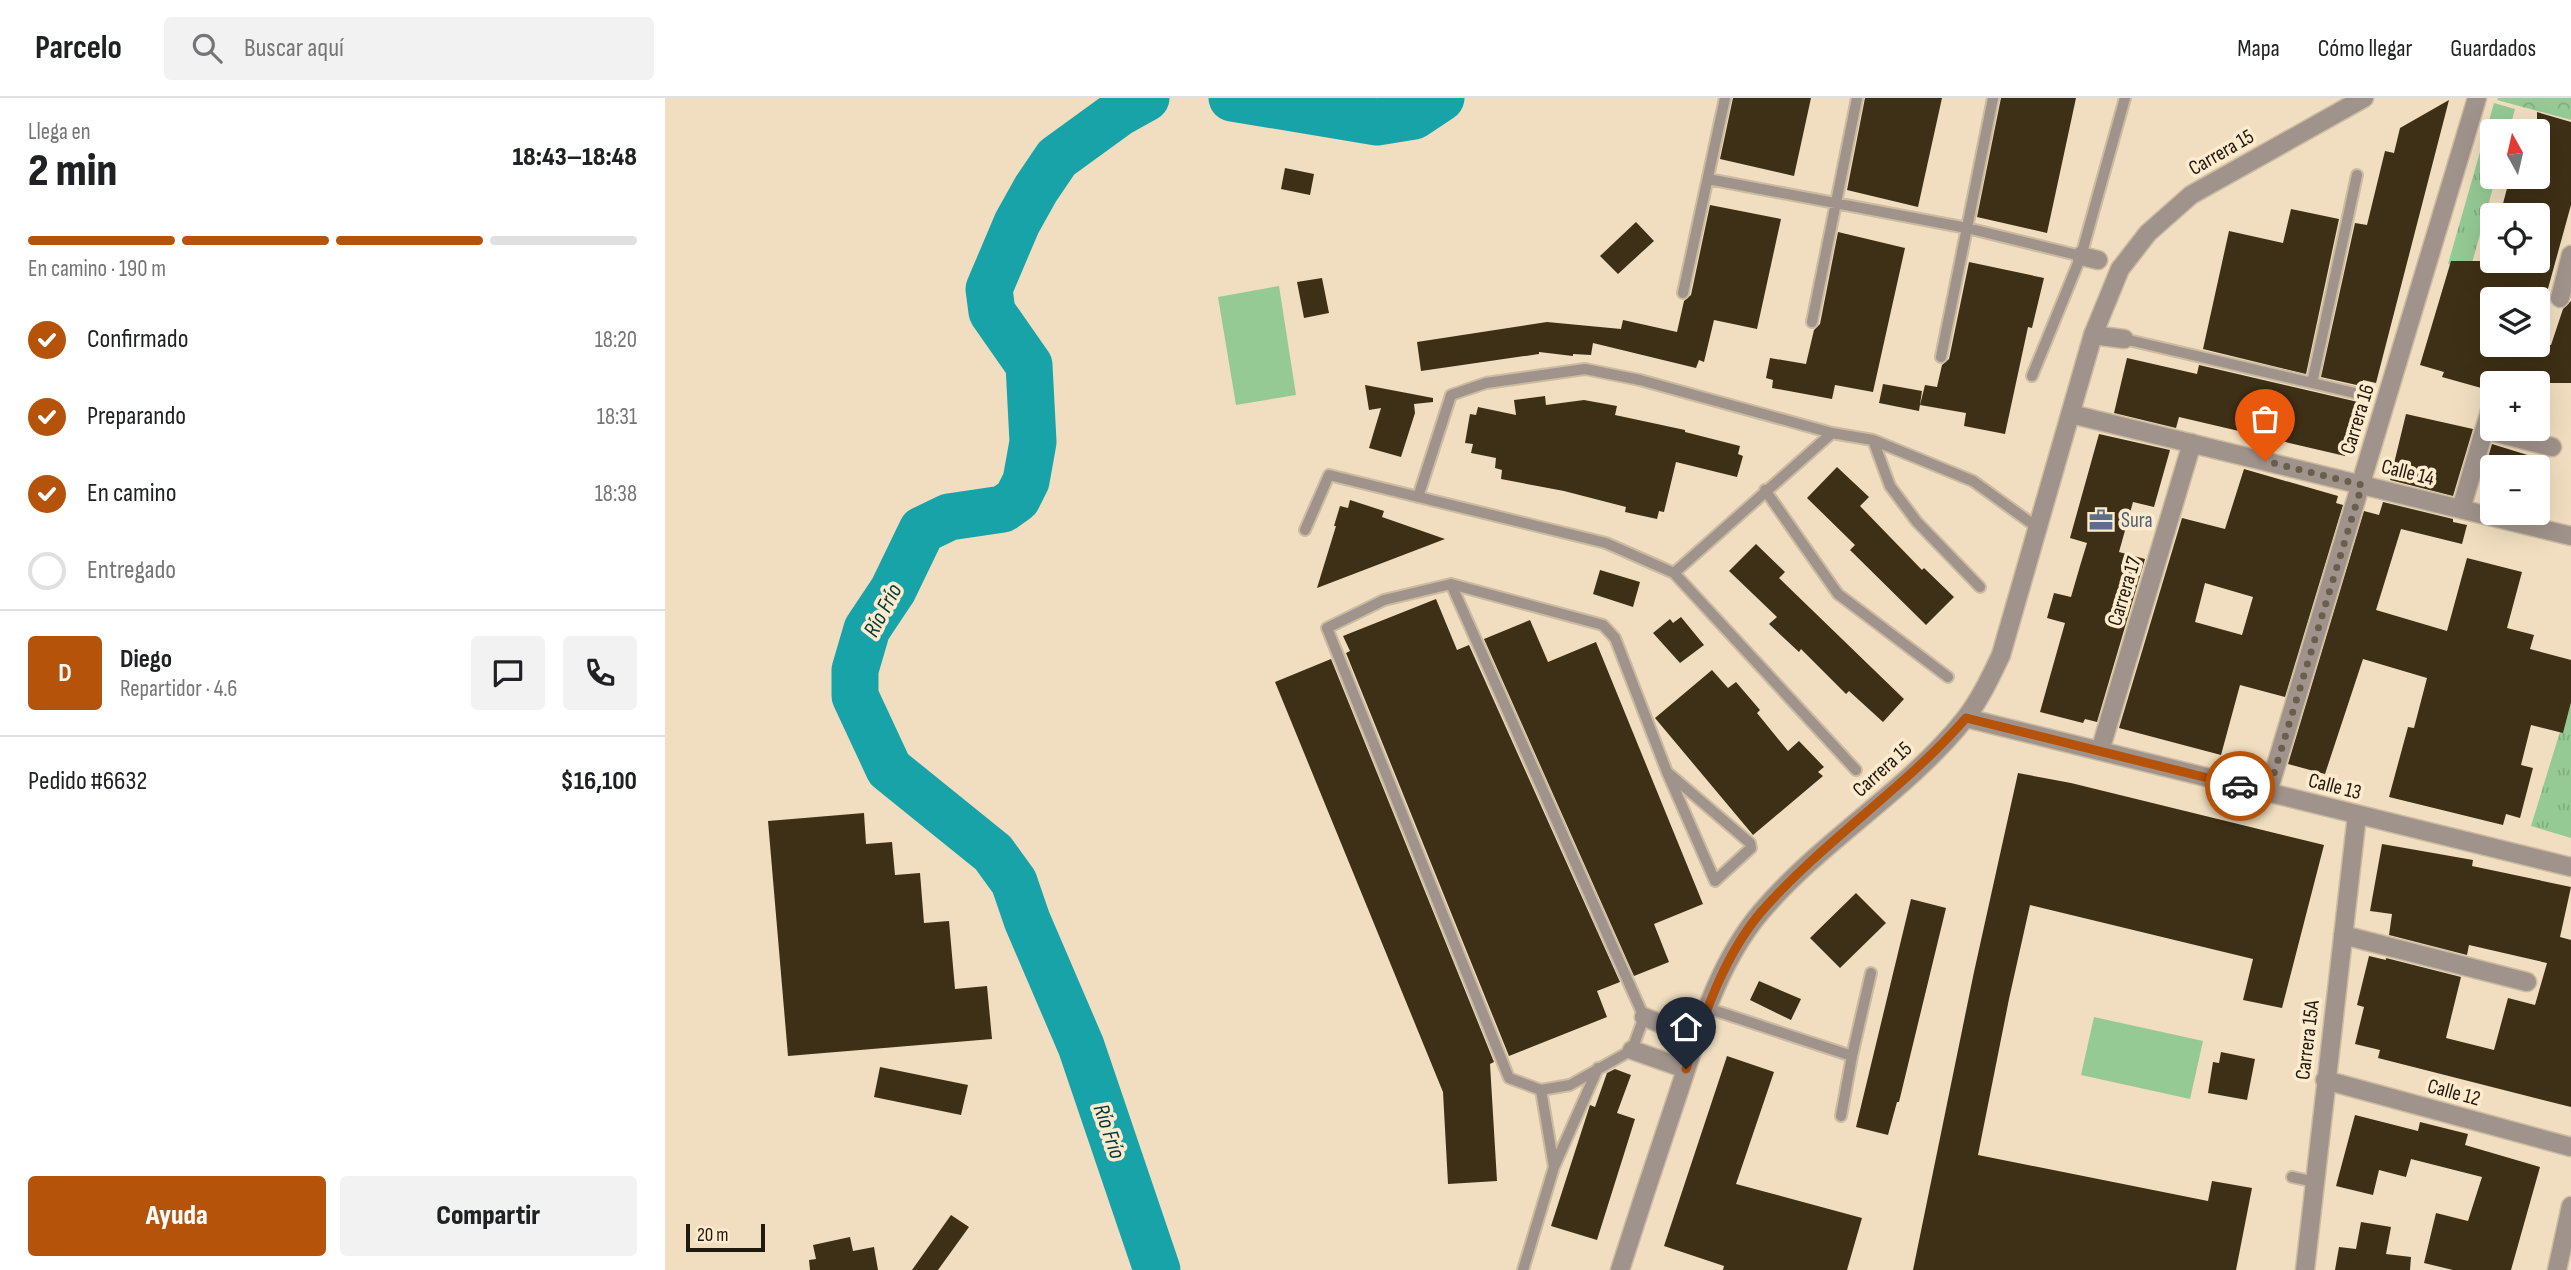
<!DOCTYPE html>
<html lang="es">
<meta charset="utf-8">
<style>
body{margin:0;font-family:"Sofia Sans Condensed",sans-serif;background:#f2f2f2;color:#202124;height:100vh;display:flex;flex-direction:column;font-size:26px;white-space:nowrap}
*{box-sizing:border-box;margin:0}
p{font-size:23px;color:#757577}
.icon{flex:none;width:38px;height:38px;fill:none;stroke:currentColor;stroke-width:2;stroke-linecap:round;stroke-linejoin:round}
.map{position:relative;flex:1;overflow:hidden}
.details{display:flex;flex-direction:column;background:#fff;width:665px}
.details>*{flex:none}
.needle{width:46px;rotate:352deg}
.controls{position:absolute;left:1815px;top:21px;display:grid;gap:14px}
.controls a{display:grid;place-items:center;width:70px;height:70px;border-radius:7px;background:#fff;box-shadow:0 7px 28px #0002;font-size:35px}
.scale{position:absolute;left:21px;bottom:18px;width:79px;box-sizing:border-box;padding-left:7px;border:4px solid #201a0e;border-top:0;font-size:19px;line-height:24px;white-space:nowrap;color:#201a0e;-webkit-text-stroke:5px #feebcd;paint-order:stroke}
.pin{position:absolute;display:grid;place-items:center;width:60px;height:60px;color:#fff;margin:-72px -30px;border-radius:50% 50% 50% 0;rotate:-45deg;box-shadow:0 0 7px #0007}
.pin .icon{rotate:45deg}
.courier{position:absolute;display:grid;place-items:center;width:70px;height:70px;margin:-35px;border:5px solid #b45309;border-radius:50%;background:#fff;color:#222;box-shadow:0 2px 9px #0007}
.head em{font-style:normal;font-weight:800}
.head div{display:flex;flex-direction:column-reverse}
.head{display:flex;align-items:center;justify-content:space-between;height:119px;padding:0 28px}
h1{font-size:46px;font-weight:800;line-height:52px}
.bar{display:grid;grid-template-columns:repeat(4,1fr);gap:10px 7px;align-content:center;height:84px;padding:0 28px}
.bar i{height:9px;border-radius:5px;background:#e0e0e0}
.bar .selected{background:#b45309}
.bar p{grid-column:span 4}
.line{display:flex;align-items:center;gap:18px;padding:0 28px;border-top:2px solid #e0e0e0}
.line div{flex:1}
.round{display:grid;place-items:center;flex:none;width:74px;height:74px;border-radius:7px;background:#f2f2f2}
ol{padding:0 28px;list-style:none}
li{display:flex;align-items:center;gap:21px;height:77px}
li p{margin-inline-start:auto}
li .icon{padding:7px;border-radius:50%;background:#b45309;color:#fff;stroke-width:4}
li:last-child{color:#757577}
li i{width:38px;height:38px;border:4px solid #e0e0e0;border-radius:50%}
.cta{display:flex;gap:14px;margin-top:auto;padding:14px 28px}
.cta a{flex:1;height:80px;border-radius:7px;background:#b45309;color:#fff;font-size:28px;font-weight:800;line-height:80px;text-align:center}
.cta a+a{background:#f2f2f2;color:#202124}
header{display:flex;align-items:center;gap:42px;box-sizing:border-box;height:98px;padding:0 35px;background:#fff;border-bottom:2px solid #e0e0e0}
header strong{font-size:33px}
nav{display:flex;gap:38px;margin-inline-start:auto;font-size:24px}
.search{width:490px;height:63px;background:#f2f2f2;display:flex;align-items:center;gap:18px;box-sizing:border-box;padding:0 24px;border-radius:7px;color:#757577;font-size:26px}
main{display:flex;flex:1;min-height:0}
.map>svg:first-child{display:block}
.grass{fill:url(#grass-tufts)}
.park{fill:url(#park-crowns)}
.garden{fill:#95ca94}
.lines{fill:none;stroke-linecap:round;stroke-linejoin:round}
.river{stroke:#18a3a9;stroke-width:47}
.building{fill:#3e3016;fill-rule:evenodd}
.service-casing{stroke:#cbbba0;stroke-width:14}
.minor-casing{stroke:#cbbba0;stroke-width:21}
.tertiary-casing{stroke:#cbbba0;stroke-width:21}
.service{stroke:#a0938b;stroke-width:10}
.minor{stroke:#a0938b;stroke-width:18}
.tertiary{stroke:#a0938b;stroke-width:18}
.done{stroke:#695f4c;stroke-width:7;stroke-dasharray:0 12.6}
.route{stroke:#b45309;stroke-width:9}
.labels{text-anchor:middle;stroke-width:7;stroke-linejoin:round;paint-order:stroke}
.street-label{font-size:21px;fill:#201a0e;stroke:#feebcd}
.service-label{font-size:21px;fill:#4e5e75;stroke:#feebcd;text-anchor:start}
.water-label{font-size:23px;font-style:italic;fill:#003a3d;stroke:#feebcd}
</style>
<header>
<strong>Parcelo</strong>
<div class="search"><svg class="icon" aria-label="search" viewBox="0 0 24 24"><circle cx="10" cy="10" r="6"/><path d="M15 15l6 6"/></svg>Buscar aquí</div>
<nav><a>Mapa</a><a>Cómo llegar</a><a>Guardados</a></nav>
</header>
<main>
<section class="details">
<div class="head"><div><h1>2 min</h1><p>Llega en</p></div><em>18:43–18:48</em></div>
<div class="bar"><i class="selected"></i><i class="selected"></i><i class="selected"></i><i></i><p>En camino · 190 m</p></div>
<ol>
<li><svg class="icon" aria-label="check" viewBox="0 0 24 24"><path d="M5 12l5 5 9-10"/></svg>Confirmado<p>18:20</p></li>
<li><svg class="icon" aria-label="check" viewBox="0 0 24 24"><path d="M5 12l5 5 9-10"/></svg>Preparando<p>18:31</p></li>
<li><svg class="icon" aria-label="check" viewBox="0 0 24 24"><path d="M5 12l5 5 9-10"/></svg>En camino<p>18:38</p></li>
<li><i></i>Entregado</li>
</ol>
<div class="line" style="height:126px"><b class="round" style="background:#b45309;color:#fff">D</b><div><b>Diego</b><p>Repartidor · 4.6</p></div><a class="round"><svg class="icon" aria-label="chat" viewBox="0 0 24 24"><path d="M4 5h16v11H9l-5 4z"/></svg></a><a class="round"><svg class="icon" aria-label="phone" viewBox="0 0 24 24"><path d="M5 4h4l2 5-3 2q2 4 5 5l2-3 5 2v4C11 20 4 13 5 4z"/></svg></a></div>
<div class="line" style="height:91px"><div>Pedido #6632</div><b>$16,100</b></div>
<div class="cta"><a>Ayuda</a><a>Compartir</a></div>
</section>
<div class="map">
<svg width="1906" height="1172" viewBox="0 0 1906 1172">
<defs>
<pattern id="grass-tufts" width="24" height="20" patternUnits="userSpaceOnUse" patternTransform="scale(1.75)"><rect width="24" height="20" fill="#95ca94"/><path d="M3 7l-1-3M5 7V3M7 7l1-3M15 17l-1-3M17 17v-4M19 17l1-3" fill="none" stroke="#80ad7e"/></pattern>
<pattern id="park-crowns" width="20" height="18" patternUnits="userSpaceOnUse" patternTransform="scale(1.75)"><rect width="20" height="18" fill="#95ca94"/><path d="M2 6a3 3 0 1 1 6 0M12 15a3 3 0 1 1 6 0" fill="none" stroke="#80ad7e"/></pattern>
</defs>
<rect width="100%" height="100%" fill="#f1dec0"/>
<!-- grass -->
<path class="grass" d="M1829,5L1850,11L1844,33H1827V79H1831L1805,172L1783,166Z
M1906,598V740L1866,728Z"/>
<!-- park -->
<path class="park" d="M1833,0H1906V22L1832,2Z"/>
<!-- garden -->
<path class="garden" d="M614,188L631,297L571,307L553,199Z
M1429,919L1538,943L1525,1001L1416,977Z"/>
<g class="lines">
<!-- river -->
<path class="river" d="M481,0L454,15L392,60L371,91L352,125L324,191L327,214L364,267L368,344L361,383L352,401L338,411L284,419L257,432L228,492L202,531L190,572V598L224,671L328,755L349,784L362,822L416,948L492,1172
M567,0L712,24L749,18L776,0"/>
</g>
<!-- building -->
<path class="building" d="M1068,0H1146L1129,78L1055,61Z
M1200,0H1277L1253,109L1182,92Z
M1336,0H1411L1382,135L1312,119Z
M1784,2L1711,285L1698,282L1696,288L1656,279L1690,125L1702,127L1720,53L1729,55L1735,30Z
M1872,14L1906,24V107L1879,205L1872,204V201H1827V247H1886L1898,211L1906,203V285H1827V293L1777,279L1779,274L1755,267L1786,163H1872V117H1835L1845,79H1872Z
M620,70L649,76L645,97L616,91Z
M1045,107L1116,121L1092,231L1049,222L1039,264L1034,262L1031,270L928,245L926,257L908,256V258L874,254V256L756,273L752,244L882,224L956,231L958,222L1012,234L1019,203L1026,197Z
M1626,111L1674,121L1641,276L1538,251L1564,133L1618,145Z
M971,124L989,143L953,176L935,158Z
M1173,134L1240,150L1208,294L1170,287L1167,301L1107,290L1108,282L1101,280L1105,260L1141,266L1149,232L1155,226Z
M1304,164L1379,180L1367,230L1363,229L1340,336L1299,328L1301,315L1255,307L1260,287L1272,289L1277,267L1284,261Z
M657,180L664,215L639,220L632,184Z
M1462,260L1532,276L1534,267L1693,304L1680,358L1514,319L1511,330L1449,315Z
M1218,286L1257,293L1254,313L1214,305Z
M700,287L768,300V304L749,306L750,315L736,359L704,350L716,310L704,312Z
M880,298L881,307L919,302L952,308L950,317L1020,332V334L1075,348L1073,356L1078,358L1072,379L1011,364L999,414L994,413L992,421L960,414L961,409L899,393L836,381L837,372L830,370L831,360L806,355L808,346L800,345L805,316L811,317L813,309L851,317L849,302Z
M1741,316L1808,331L1788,398L1725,382Z
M1434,336L1505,352L1489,409L1468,404L1454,454L1480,461L1432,624L1420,621L1418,625L1375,614L1400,525L1382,520L1389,495L1406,499L1415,468L1422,445L1405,440Z
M1827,346L1882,363L1881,369H1827V389L1815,386Z
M1172,369L1204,399L1195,408L1257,472L1259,470L1289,499L1261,527L1185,452L1190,447L1142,400Z
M1579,371L1673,398L1671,405L1678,407L1620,599L1575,587L1556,657L1454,630L1517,420L1560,431ZM1540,485L1588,499L1577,537L1530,524Z
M685,402L719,413L717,419L780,441L652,490L671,428H669L675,408L683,410Z
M1718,404L1788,421V424L1802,427L1797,446L1736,431L1711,512L1782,533L1802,460L1857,474L1842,530L1869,537L1865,551L1906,562V604L1898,635L1866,627L1856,667L1868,670L1855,720L1841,716L1838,727L1724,699L1743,629L1749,630L1762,580L1698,561L1660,676L1623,666L1699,413L1714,417Z
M1091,446L1120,474L1114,480L1239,601L1218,624L1184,593L1181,596L1136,551L1134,554L1104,526L1112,519L1064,473Z
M935,472L975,484L968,509L928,496Z
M771,501L792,552L804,547L955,884L932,893L942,919L844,958L681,555L685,553L678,538Z
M1016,519L1039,547L1015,565L988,535L1005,521L1008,525Z
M865,522L883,564L931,544L1038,806L989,826L1004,864L969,878L819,541Z
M666,561L829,964L825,966L832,1083L783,1086L778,994L610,584Z
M1047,572L1063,590L1071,584L1095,612L1092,615L1123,653L1134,643L1159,669L1153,674L1158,678L1088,737L990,620Z
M1353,675L1406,685L1659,747L1617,910L1578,902L1588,861L1365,807L1344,901L1313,1057L1543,1103L1547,1083L1587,1090L1571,1172H1248L1309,874Z
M199,715L201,746L227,744L230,777L255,775L259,825L284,823L290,891L322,888L327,941L123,958L103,723Z
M1717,746L1808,762L1807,768L1906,789L1895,839L1906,842V1009L1713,960L1715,952L1690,946L1699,909L1692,907L1704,858L1721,862V860L1796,879L1781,940L1829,952L1843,900L1870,907L1882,865L1804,847L1802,857L1724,837L1727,816L1705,813Z
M1191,795L1221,825L1175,870L1145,840Z
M1246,801L1281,810L1234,1004H1232L1223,1037L1191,1029Z
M1094,883L1136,901L1126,922L1085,902Z
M1556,954L1590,961L1582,1002L1543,995L1548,964L1554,965Z
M1062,958L1109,974L1071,1086L1197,1120L1182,1172H1058L1059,1168L999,1148Z
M215,969L303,987L296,1017L209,999Z
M950,971L966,977L952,1015L970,1021L932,1142L886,1128L925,1007L930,1009L942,975Z
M1690,1017L1753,1033L1755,1024L1803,1036L1800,1047L1875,1069L1846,1172H1788L1759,1165L1771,1115L1803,1123L1817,1079L1746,1061L1741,1079L1714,1072L1708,1097L1671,1088Z
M286,1117L304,1129L273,1172H247Z
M1696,1124L1726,1129L1721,1156L1746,1159L1745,1172H1670L1674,1149L1691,1151Z
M185,1139L188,1153L209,1149L213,1172H145L144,1162L151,1161L148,1147Z"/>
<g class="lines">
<!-- service casing -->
<g class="service-casing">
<path id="service" d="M1043,81L1302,130L1416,158
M1018,195L1060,0
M1147,224L1192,0
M1459,241L1694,296
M1276,259L1328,0
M1367,278L1416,158L1460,0
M1647,285L1692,77
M1208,342L1225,388L1252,424L1315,489
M1100,392L1173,496L1283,579
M753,399L786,297L821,285L920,271L975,282L1167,335L1208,342L1308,383L1373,430
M640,432L664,377L941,445L1009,475L1191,672
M1009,475L1167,335
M786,486L979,919L967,952L905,987L876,992
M1042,910L1187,958L1206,875
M1176,1018L1187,958
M889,1069L876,992L844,980L662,530L719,502L786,486L938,527L950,540L1002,674L1050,783L1086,750L1085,745L1002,674
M1627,1079L1650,1084
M858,1172L889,1069L933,970"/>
</g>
<!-- minor casing -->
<g class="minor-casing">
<path id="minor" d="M1416,158L1433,162
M1895,200L1906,157
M1428,237L1459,241
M1406,316L1906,438
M1820,332L1887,349
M1796,411L1827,306
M1301,620L1906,769
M1435,653L1527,345
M1603,694L1812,0
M1678,837L1862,884
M979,919L1032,940
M967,952L1021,971
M1660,982L1906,1049
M1640,1172L1692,717
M1892,1172L1906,1108"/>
</g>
<!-- tertiary casing -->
<g class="tertiary-casing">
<path id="tertiary" d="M955,1172C974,1113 993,1055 1013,996C1034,933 1052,866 1096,814C1156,743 1241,694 1299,622C1315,602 1325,580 1336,557L1428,237L1455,171L1483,135L1526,97L1699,0"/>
</g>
<!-- service -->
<use href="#service" class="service"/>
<!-- minor -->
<use href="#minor" class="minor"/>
<!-- tertiary -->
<use href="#tertiary" class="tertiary"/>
</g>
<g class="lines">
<!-- done -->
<path class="done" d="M1575,688L1603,695L1697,387L1600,363"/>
<!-- route -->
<path class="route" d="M1021,971C1040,916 1058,859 1096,814C1158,743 1239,691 1301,620L1575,688"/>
</g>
<!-- icons -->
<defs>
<g id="office-bare" transform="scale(1.89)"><path d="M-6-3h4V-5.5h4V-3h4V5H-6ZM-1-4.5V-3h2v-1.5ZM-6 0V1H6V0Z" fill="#5c6f8a" stroke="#feebcd" stroke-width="2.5" paint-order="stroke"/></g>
</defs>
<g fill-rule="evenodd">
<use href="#office-bare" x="1436" y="422"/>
</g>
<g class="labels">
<!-- street labels -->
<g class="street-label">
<text transform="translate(1556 54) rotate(-30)" y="7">Carrera 15</text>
<text transform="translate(1692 321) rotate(-73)" y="7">Carrera 16</text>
<text transform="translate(1743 374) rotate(14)" y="7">Calle 14</text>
<text transform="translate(1459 493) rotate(-73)" y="7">Carrera 17</text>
<text transform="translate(1217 671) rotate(-42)" y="7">Carrera 15</text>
<text transform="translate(1670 688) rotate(14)" y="7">Calle 13</text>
<text transform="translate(1642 942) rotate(-83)" y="7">Carrera 15A</text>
<text transform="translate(1789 994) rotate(15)" y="7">Calle 12</text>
</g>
<!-- service labels -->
<g class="service-label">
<text x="1456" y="429">Sura</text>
</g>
<!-- water labels -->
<g class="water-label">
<text transform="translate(217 512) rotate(-62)" y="8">Río Frío</text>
<text transform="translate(445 1033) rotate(71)" y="8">Río Frío</text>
</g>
</g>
</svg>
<div class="controls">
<a><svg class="needle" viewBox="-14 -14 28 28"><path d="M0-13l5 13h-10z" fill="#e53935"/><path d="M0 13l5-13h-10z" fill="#757577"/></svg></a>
<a><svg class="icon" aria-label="locate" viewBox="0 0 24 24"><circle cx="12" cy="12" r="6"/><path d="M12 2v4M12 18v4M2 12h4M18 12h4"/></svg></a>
<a><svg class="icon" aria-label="layers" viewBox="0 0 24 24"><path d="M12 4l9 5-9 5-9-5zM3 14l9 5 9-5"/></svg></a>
<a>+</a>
<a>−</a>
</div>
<div class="scale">20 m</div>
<div class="pin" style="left:1600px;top:363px;background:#ea580c"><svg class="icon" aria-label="bag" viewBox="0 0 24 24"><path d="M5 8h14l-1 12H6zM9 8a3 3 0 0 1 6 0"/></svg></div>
<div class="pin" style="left:1021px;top:971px;background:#1f2937"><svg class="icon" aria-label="home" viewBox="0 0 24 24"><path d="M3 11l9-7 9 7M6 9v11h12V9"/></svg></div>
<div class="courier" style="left:1575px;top:688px"><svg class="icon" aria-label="car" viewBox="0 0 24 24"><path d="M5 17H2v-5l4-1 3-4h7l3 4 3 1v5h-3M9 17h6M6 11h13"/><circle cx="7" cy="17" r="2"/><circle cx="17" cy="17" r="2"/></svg></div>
</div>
</main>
